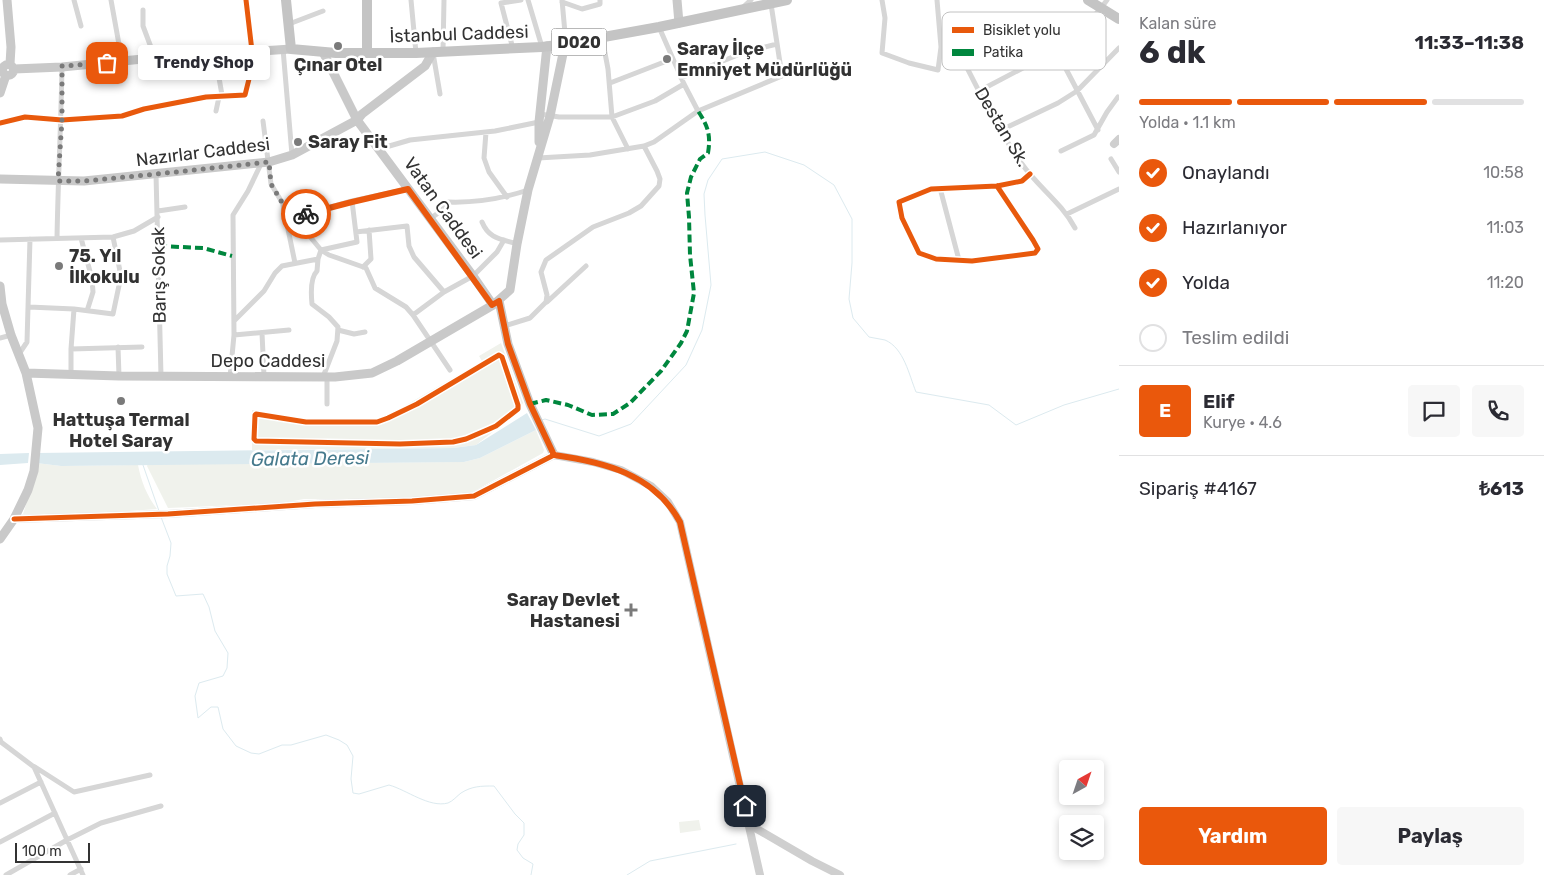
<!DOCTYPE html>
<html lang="tr">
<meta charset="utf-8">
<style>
body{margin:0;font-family:Rubik,sans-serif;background:#f7f7f7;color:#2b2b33;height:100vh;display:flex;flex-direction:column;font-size:19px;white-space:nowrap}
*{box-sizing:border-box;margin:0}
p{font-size:16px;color:#7c7c81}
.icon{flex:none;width:28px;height:28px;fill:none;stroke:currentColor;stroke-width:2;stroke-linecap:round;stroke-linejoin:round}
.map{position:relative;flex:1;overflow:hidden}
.panel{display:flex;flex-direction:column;background:#fff;width:425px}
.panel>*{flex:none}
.needle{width:32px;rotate:40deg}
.controls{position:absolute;left:1059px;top:760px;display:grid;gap:10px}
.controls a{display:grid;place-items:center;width:45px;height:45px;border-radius:5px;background:#fff;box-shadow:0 2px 8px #0003;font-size:25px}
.scale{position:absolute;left:15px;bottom:12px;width:75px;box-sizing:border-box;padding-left:5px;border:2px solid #323232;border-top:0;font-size:14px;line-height:18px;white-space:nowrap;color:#323232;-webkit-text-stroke:4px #fff;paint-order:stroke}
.pin{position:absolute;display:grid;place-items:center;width:42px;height:42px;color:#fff;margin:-21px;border-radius:10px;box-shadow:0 2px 8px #0006}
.courier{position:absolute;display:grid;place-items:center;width:50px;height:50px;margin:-25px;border:4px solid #ea580c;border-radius:50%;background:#fff;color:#222;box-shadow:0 1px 6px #0007}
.bubble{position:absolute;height:35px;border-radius:5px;background:#fff;box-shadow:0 2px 8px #0003;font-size:16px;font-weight:700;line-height:35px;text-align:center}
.overview em{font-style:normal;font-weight:700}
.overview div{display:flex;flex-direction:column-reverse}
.overview{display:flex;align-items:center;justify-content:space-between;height:85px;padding:0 20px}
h1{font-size:32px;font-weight:700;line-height:38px}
.bar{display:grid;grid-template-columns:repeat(4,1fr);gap:8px 5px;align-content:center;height:60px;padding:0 20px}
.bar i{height:6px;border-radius:4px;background:#e1e1e2}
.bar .active{background:#ea580c}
.bar p{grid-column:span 4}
.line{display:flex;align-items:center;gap:12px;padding:0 20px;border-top:1px solid #e1e1e2}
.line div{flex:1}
.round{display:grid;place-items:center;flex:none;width:52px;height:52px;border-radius:5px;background:#f7f7f7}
ol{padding:0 20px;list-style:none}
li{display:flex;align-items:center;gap:15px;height:55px}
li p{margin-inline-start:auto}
li .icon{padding:5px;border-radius:50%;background:#ea580c;color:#fff;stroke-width:4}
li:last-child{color:#7c7c81}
li i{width:28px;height:28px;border:2px solid #e1e1e2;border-radius:50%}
.action{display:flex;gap:10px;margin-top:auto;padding:10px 20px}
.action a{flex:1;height:58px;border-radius:5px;background:#ea580c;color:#fff;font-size:20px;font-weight:700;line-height:58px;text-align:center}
.action a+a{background:#f7f7f7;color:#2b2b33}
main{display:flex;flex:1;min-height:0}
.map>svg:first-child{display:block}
.green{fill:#f0f2ec}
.water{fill:#dceaef}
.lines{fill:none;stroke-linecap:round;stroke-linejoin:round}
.stream{stroke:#dceaef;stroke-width:1}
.street{stroke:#d6d6d6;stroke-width:5}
.secondary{stroke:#cfcfcf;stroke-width:8}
.primary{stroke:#c9c9c9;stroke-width:9}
.highway{stroke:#c4c4c4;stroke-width:10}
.quiet{stroke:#00873e;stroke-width:4;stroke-dasharray:8 4;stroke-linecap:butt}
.cycleway-casing{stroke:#fff;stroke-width:8}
.cycleway{stroke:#e8590c;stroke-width:5}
.done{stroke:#7a7a7a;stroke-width:5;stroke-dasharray:0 9}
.route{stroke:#ea580c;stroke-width:6}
.poi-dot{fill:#7a7a7a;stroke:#fff;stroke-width:2}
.labels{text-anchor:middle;stroke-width:5;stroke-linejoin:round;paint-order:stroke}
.shield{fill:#fff;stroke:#707070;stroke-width:1}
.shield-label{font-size:16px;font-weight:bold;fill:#323232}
.street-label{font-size:18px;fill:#323232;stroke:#fff}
.poi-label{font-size:18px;font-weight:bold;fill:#323232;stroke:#fff;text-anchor:start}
.water-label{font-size:19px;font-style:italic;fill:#467a8d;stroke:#fff}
.key{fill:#fff;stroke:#c2c2c2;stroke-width:1}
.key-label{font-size:14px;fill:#323232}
</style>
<main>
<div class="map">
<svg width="1119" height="875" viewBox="0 0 1119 875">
<rect width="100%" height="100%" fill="#fff"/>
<!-- green -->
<path class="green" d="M501,343L523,403L517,413L476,445L453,448L252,450V410L301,420H375L389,415L482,361L479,356Z
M536,430L544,450L543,453L471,493L439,496L358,500L304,499L282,503L168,508L147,466L148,464L464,462L480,458Z
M36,463L61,466L138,465C141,481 147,496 157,509L60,516L23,514L33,482Z
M699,820L701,830L680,833L679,822Z"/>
<!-- water -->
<path class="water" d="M527,413L536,430L480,458L464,462L61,466L36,463L37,453L453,448L476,445Z
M29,453L28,463L0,465V454Z"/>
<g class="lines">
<!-- stream -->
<path class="stream" d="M542,420L545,419L599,436L631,424L686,365L702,330L711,285L705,215L704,194L708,180L722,159L765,152L804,165L834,185L852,219V263L849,299L853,318L869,337C874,338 880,339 885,340C904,348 909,375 916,392L989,405L1016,425L1064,405L1119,389
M143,465L159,511
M161,517L171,543L170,556L167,566V574L176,596L203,594L209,607L215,631L228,653L227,668L223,676L199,683L195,696L198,718L211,707H218L223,729L236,746L251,753L259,754L282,745H291L326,735L339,740L347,745L353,756L351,779L353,793L359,794L389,785C407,790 429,808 448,803C453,801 457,796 461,793C472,786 481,786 494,786L515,814L524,823V835L518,844L517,850L523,858L533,864L531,875
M627,875L650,861L736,844"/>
<!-- street -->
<path class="street" d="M74,0L81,26
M111,0L122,61
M411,0L416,53
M528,0L542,47
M562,0L566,44
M882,0L885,18L882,53L909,63L938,70L941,47L937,0
M562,2L582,9L600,4V0
M742,8L751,0
M143,10V26L155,58
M289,24L323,11
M659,27L684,84L698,111
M602,37L608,69L612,117L628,149
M955,44C976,85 995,126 1022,164C1038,187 1061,202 1075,228
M941,47L1042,17L1055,48L1098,130
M283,49L292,155
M513,49L501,3L521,0
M443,51L444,0
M433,53L440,94
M215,55L222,95L219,97L216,111
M681,78L745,52L777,44
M610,83L672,59
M979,91L1040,59L1089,22L1101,8L1107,0
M540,114L559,117H612L655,101L684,84
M263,121L271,184L283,204L321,250L329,255L366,268L375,288L406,307L413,315L450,370
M0,123L25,117L62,120L122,116L144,109L206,97L245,95L251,71L252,51L246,0
M999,131L1058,103L1077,91L1119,48
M486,132L484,158L489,172L507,197
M379,149L410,140L495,131L539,122
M1061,151L1094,135L1107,112L1118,97
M538,158L590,155L644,146L654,142L698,111L782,76L771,4
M1111,159L1119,172
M156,174L161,376
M997,186L1033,240L1038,249L1035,253L972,261L936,259L919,253L902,218L899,202L931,189L997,186L1022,181L1030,174
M940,188L959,260
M283,205L295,263
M158,211L185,207
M1067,214L1119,189
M295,217L352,201L408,189
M430,219L442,210L448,202C477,203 501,199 528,190
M482,222C489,239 501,239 517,244
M356,232L407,226L409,246L414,257L444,292
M57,238C58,181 61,124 62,67
M81,238L92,279L93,292L87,311
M0,240L113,237L134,231L158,217
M318,259L317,271C310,278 311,294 312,304L329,317L338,327L337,341L323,377
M363,267L371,259L369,230
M547,302L586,266
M29,307L74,309L113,314L121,276L113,237
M413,315L444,292L473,276L497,252L504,240
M234,321L264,291L275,273L282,266L318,259L321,250L357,242L352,201
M504,326L530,318L546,302L547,295L541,272L546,260L593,227L629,213L641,206L659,186L660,179L657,171L644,146
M338,330L354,334L365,332
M262,333L264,376
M234,335L289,330
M0,338L11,335
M118,347L119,376
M71,349L142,347
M19,354L27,342L30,239
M71,375V349L74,309
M230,377L234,335L233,215L248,191L261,164
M327,377V404
M0,739L1,742L34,767L83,875
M35,767L74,792L150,775
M0,803L41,782
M0,842L55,813
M6,875L67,840L101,823L161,806
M70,875L81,869"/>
<!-- secondary -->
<path class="secondary" d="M1114,144L1119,139
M14,519L168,514L315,504L412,501L474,496L554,455L593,462L621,470L651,486L668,502L680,522L760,875
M750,825L812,861L840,875"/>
<!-- primary -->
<path class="primary" d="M7,0L11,47L10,64
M677,0L679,23
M323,52L357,120L473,276L493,305
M2.5 70a5.5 5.5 0 1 1 11 0a5.5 5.5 0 1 1-11 0Z
M14,69L62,67L153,58L291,49
M0,93L6,75
M539,142V122L547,46
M0,179L84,181L269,162L292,155L357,120L362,114L425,66L433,52
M0,286L2,304L11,335L26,373L38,428L34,471L28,490L14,519L0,539
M499,301L508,344L530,404L554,455
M26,373L119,376L335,377L372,373L397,361L493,305L510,290L517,244L528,190L550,116L565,44"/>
<!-- highway -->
<path class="highway" d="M286,0L291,49L336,53H416L542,47L565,44L659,27L787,0
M367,0V53
M1088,0L1119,19"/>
<!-- quiet -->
<path class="quiet" d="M159,246L203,248L232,256
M530,404L546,400L568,405L592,415L613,414L630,403L661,371L681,343L687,331L694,293L690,255L689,217L687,193L691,177L700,159L708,153C711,135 708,126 698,111"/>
<!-- cycleway casing -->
<g class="cycleway-casing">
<path id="cycleway" d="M0,123L25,117L62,120L122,116L144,109L206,97L245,95L251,71L252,51L246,0
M997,186L1033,240L1038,249L1035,253L972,261L936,259L919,253L902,218L899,202L931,189L997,186L1022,181L1030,174
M499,355L502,357L518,405V409L496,426L487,430L466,439L453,442L400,444L256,441L254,439L255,415L256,414L306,422H377L388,418L417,404Z
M14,519L168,514L315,504L412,501L474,496L554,455"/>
</g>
<!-- cycleway -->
<use href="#cycleway" class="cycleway"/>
</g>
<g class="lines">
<!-- done -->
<path class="done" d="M107,63L62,66V120L58,181H84L147,175L269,162L271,184L283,204L295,217L306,214"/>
<!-- route -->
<path class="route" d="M306,214L352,202L408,189L492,305L499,301L508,344L530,404L554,455C604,462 654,474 680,522L745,806"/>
</g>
<!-- markers -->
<g class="poi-dot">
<circle cx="338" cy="46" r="5"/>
<circle cx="667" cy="59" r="5"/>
<circle cx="298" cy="142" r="5"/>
<circle cx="59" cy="266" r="5"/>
<circle cx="121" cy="401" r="5"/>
<path d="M628.5 602.5h5v5h5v5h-5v5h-5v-5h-5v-5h5z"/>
</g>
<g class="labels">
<!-- shield labels -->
<rect class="shield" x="551.5" y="28.5" width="55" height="27" rx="4"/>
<g class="shield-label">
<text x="579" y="48">D020</text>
</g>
<!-- street labels -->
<g class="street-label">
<text transform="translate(459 34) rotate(-2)" y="6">İstanbul Caddesi</text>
<text transform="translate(1002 127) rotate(59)" y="6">Destan Sk.</text>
<text transform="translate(203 152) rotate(-7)" y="6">Nazırlar Caddesi</text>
<text transform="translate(443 208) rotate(54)" y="6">Vatan Caddesi</text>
<text transform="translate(159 275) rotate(-91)" y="6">Barış Sokak</text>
<text x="268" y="367">Depo Caddesi</text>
</g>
<!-- poi labels -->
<g class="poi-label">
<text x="677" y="55">Saray İlçe<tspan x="677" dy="21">Emniyet Müdürlüğü</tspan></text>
<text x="338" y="71" text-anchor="middle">Çınar Otel</text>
<text x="308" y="148">Saray Fit</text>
<text x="69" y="262">75. Yıl<tspan x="69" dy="21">İlkokulu</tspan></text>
<text x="121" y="426" text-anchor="middle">Hattuşa Termal<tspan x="121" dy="21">Hotel Saray</tspan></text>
<text x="620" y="606" text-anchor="end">Saray Devlet<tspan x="620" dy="21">Hastanesi</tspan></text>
</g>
<!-- water labels -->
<g class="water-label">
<text transform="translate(310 458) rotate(-1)" y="7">Galata Deresi</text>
</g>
</g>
<!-- legend -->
<rect x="942" y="12" width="164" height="58" rx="8" class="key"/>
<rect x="952" y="27" width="22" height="6" fill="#e8590c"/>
<rect x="952" y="49" width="22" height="7" fill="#00873e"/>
<g class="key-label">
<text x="983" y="35">Bisiklet yolu</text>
<text x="983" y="57">Patika</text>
</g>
</svg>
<div class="controls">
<a><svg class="needle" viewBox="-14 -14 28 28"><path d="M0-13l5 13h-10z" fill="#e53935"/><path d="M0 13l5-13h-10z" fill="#7c7c81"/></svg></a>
<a><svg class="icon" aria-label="layers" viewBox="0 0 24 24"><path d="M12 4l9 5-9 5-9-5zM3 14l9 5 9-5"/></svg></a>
</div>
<div class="scale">100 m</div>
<div class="pin" style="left:107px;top:63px;background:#ea580c"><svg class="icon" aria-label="bag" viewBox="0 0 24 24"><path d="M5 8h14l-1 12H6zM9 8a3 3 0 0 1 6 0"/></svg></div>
<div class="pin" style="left:745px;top:806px;background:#1f2937"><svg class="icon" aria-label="home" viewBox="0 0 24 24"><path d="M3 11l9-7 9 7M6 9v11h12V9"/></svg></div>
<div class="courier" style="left:306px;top:214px"><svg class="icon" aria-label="bike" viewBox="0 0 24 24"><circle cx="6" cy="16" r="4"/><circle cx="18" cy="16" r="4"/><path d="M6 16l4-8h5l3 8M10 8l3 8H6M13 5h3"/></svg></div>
<div class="bubble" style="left:138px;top:45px;width:132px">Trendy Shop</div>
</div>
<section class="panel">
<div class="overview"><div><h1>6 dk</h1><p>Kalan süre</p></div><em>11:33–11:38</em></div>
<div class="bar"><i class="active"></i><i class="active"></i><i class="active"></i><i></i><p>Yolda · 1.1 km</p></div>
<ol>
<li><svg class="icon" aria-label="check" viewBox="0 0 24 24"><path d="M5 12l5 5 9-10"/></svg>Onaylandı<p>10:58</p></li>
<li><svg class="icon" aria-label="check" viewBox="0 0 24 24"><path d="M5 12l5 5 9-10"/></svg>Hazırlanıyor<p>11:03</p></li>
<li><svg class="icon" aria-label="check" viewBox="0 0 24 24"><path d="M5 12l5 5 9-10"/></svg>Yolda<p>11:20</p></li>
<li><i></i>Teslim edildi</li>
</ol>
<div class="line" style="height:90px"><b class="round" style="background:#ea580c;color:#fff">E</b><div><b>Elif</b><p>Kurye · 4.6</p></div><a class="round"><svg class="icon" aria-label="chat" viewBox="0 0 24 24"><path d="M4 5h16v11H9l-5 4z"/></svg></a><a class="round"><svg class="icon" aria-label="phone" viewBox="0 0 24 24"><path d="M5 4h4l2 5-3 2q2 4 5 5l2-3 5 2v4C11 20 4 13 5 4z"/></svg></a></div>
<div class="line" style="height:65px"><div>Sipariş #4167</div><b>₺613</b></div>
<div class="action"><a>Yardım</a><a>Paylaş</a></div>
</section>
</main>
